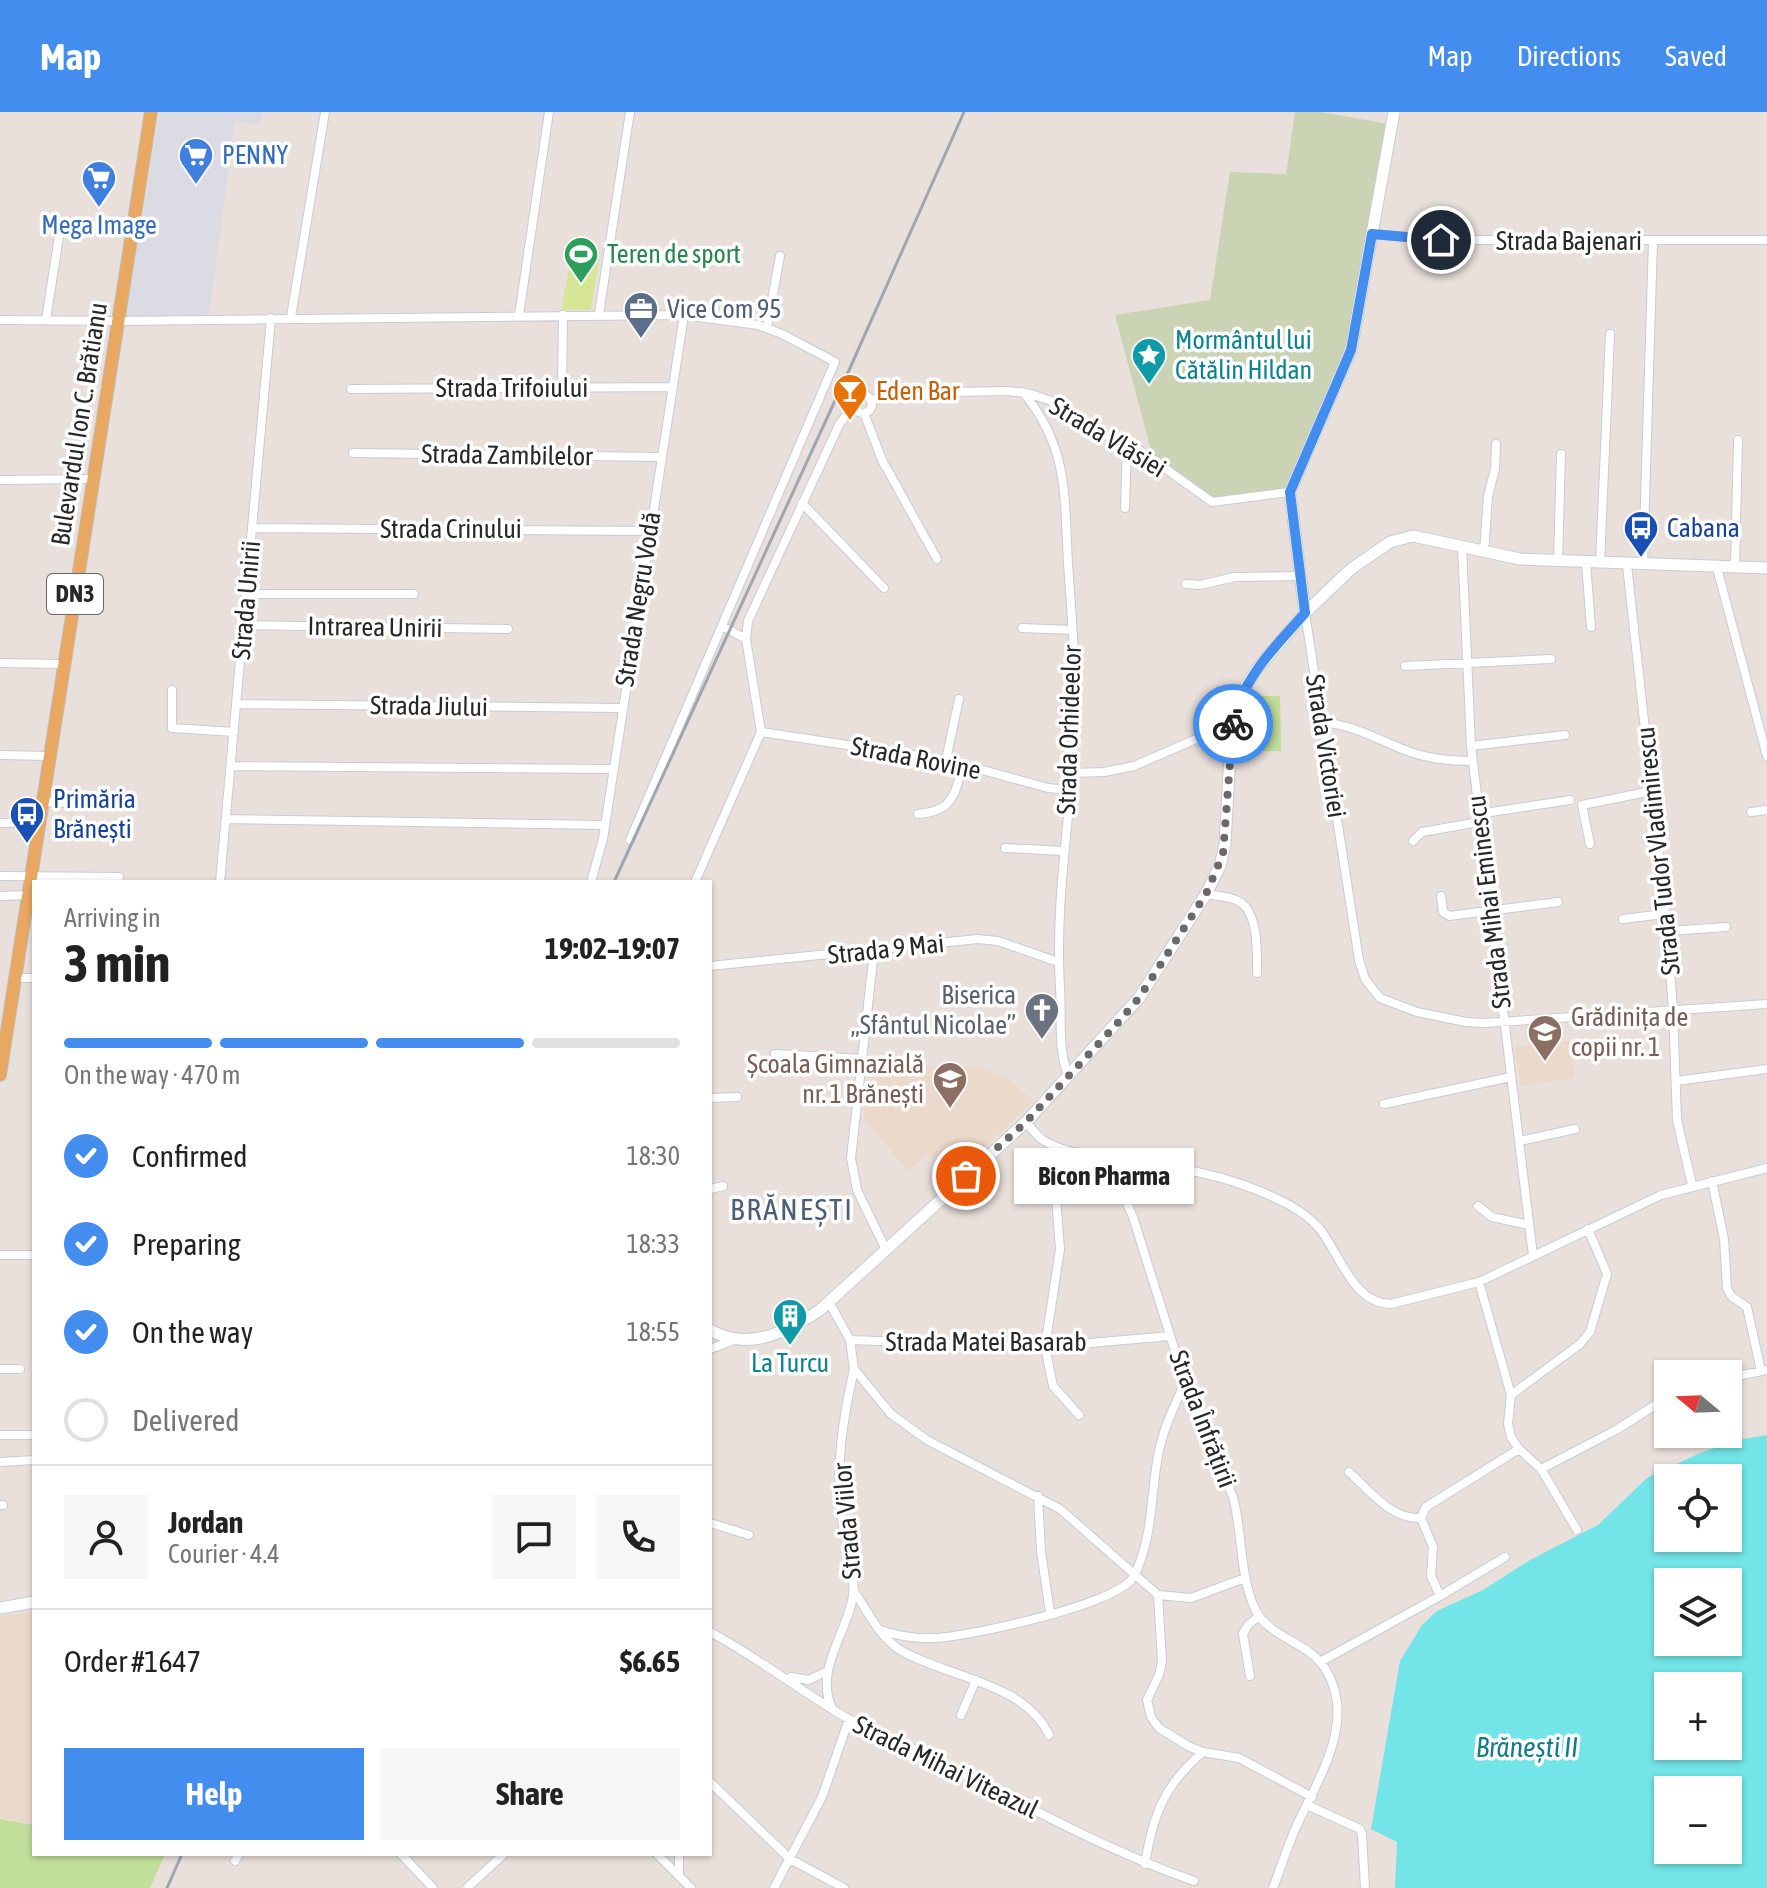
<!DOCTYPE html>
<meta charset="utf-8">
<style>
body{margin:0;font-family:"Asap Condensed",sans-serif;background:#f6f6f6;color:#222;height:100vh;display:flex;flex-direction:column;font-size:30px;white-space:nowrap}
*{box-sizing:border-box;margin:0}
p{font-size:26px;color:#767676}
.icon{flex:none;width:44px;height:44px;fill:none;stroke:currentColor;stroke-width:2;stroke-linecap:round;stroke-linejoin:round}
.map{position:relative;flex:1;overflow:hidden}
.sheet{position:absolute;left:32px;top:768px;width:680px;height:976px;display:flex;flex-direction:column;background:#fff;border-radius:0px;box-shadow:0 2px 6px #0004}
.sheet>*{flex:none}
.needle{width:52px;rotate:289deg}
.fabs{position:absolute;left:1654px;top:1248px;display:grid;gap:16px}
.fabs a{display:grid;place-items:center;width:88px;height:88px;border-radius:0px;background:#fff;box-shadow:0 2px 6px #0004;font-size:40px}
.pin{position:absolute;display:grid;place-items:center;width:68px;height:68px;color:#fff;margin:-34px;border:4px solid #fff;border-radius:50%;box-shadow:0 2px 8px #0007}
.courier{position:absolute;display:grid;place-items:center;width:80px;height:80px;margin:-40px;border:6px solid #438dee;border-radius:50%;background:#fff;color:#222;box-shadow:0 2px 10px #0007}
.bubble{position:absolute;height:56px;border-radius:0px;background:#fff;box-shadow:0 2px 6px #0004;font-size:26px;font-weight:700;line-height:56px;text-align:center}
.overview em{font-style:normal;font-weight:700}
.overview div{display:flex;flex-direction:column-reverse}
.overview{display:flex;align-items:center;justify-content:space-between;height:136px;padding:0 32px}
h1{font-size:52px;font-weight:700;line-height:60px}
.bar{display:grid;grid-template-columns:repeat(4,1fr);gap:12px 8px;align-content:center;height:96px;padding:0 32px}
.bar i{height:10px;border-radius:6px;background:#e0e0e0}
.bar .current{background:#438dee}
.bar p{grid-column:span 4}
.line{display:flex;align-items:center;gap:20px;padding:0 32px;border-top:2px solid #e0e0e0}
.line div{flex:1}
.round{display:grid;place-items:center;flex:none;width:84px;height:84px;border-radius:0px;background:#f6f6f6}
ol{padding:0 32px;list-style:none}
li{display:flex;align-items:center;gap:24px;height:88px}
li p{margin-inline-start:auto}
li .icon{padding:8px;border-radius:50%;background:#438dee;color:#fff;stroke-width:4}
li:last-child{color:#767676}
li i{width:44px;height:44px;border:4px solid #e0e0e0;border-radius:50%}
.button{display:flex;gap:16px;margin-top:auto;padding:16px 32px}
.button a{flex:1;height:92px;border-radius:0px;background:#438dee;color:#fff;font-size:32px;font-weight:700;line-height:92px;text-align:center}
.button a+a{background:#f6f6f6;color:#222}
header{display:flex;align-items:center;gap:48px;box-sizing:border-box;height:112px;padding:0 40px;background:#438dee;color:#fff}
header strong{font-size:38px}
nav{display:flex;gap:44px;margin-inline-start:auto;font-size:28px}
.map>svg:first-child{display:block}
.industrial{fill:#dbdbe3}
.education{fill:#ebd9cb}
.green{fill:#c1de9a}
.cemetery{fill:#cad3b3}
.pitch{fill:#d6e596}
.water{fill:#73e4e7;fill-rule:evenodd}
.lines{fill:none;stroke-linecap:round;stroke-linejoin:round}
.street-casing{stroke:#c6ccd5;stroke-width:10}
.secondary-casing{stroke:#c6ccd5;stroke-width:13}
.primary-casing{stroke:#bebebe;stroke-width:14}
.street{stroke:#fff;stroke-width:8}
.secondary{stroke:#fff;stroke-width:11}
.primary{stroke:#e8a862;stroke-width:12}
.rail{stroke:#9ea6b2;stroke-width:3}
.done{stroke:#6c6867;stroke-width:8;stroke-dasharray:0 14.4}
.route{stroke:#438dee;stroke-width:10}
.labels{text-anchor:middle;stroke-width:7;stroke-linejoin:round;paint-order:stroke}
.shield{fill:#fff;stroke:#686868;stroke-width:2}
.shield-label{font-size:24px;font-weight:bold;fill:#282828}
.shop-label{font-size:26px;fill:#366cbe;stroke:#fff;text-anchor:start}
.street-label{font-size:26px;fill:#282828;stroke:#fff}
.leisure-label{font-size:26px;fill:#27864d;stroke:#fff;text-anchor:start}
.service-label{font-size:26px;fill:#4e5e75;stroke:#fff;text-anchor:start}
.culture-label{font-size:26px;fill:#0d838f;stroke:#fff;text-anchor:start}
.food-label{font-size:26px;fill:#c56008;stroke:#fff;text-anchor:start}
.transit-label{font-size:26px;fill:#164399;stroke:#fff;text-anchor:start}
.worship-label{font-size:26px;fill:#5b616d;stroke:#fff;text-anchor:end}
.education-label{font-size:26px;fill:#785e54;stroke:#fff;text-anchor:start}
.water-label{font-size:28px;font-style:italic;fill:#157d8a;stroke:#fff}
.quarter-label{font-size:30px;letter-spacing:2px;fill:#4c5d76;stroke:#fff}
</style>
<header>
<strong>Map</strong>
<nav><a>Map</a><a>Directions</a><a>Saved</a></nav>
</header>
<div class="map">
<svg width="1767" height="1776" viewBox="0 0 1767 1776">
<rect width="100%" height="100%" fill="#eae0db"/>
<!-- industrial -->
<path class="industrial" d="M160,0H262L260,12L235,10L209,204L125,205Z"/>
<!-- education -->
<path class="education" d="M1570,928L1575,966L1520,974L1515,935Z
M938,953L973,954L1006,965L1034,989L965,1053L948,1034L932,1047L927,1042L908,1059L864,1007L869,960Z
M34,1500V1712L0,1705V1504Z"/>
<!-- green -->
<path class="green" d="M1253,584H1280L1281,639H1241L1244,611Z
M0,1707L34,1713V1742H165L150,1776H0Z"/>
<!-- cemetery -->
<path class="cemetery" d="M1295,0H1321L1388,12L1348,235L1289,379L1214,388L1152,342L1115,203L1210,188L1230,60L1286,62Z"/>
<!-- pitch -->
<path class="pitch" d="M572,142L599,147L591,198H561Z"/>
<!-- water -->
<path class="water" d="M1767,1323V1776H1395L1397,1730L1371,1717L1400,1549L1422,1513L1437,1499L1483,1478L1530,1448L1598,1413L1647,1366L1700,1341L1738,1328ZM1668,1366H1728V1426H1668ZM1668,1470H1728V1530H1668ZM1668,1574H1728V1634H1668ZM1668,1678H1728V1738H1668Z"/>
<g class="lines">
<!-- street casing -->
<g class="street-casing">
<path id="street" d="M1372,122L1441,128H1767
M599,202L630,0
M519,203L549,0
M291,205L325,0
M0,208L118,209L684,203L758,213L782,222L835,250L630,728
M46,208L59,124
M767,215L780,144
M562,276L563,203
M351,277L672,275
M1023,280C1069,336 1064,383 1068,451C1072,511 1078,573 1074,633C1069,714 1055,793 1060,875C1062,903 1057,939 1069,965
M854 292a9 9 0 1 1 18 0a9 9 0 1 1-18 0Z
M870,288L951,280L1008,279L1031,282L1051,289L1094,318L1138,337L1212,390L1290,380
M864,301L882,348L937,447
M353,341L661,345
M0,368L93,367
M802,391L884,476
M1125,396L1127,331
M253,416L649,419
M1462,434L1471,634L1533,1144
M1484,441L1488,384L1495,357L1496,332
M1558,449L1561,342
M1586,451L1591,515
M1600,451L1610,222
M1627,453L1667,819L1673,898L1677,1008L1692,1073
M1643,453L1653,129
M1717,456L1767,644
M1735,456L1738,328
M1186,472L1200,473L1235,465L1301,464
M246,482H414
M1305,501L1359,848L1365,867L1380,886L1417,900L1466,910L1484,911L1767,892
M243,513L508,517
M722,514L746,527
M1022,516L1072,518
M0,551L63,552
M1405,554L1551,547
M172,578V616L234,620
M236,592L621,596
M1322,610C1353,613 1377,627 1405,638C1427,647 1449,649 1472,649
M761,620L946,648L1048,676L1070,678
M1471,634L1565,623
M0,643L49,644
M946,648L959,587
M231,654L613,657
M1071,661L1104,660L1134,654L1233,611
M41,690L124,693
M1751,700L1767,698
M918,702C954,699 954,683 963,653
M1478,702L1570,688
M226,707L605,713
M0,711L38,710
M1413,729L1422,720L1479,710
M1590,732L1582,693L1652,679
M1005,736L1063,739
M0,764L119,765
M220,770L271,206
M591,770L603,727L684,203
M695,770L761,620L746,527L748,509L840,311L855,294
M1206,782C1216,784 1229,784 1238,789C1259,799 1257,841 1257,861
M0,784L28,783
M1441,784L1443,800L1449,804L1558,790
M1623,807L1664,802
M1667,819L1726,815
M874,839L851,1046L857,1078L886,1138
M710,854L978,827L998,829L1058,850
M15,866H34
M775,942L862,947
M1676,969L1767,957
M710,986L737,985
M1384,992L1511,965
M1026,1010C1031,1016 1036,1023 1043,1028C1074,1048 1148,1051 1186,1058C1210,1062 1234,1069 1257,1078C1279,1087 1303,1098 1319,1116C1341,1143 1352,1191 1391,1192L1479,1170L1661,1083L1767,1056
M1520,1029L1575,1017
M1052,1033L1060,1137L1045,1235L1053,1274L1079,1303
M1100,1046L1114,1061L1133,1105L1185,1271L1233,1385C1243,1422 1239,1464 1256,1499C1270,1525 1305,1530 1322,1552C1360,1605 1319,1665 1297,1713C1288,1733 1281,1755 1273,1776
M1712,1069L1724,1127L1727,1176L1731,1184L1747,1195L1761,1259
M710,1077L723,1074
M1478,1094L1492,1105L1529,1113
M0,1143H34
M1479,1170L1511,1283L1508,1312L1511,1325L1519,1337L1541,1357L1577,1418
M829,1190L850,1228L854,1257L891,1302L927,1328L1060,1397L1158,1483L1191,1486L1245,1466
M850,1228L1045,1235L1170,1224
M710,1237L734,1228
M0,1257H20
M1728,1266L1767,1258
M1511,1283L1580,1232L1590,1220L1607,1162L1588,1117
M0,1323H34
M0,1350L34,1348
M1541,1357L1616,1318L1668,1285
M1349,1360C1370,1379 1392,1408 1421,1406
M1038,1384L1041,1439L1050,1501
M0,1393H3
M710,1411L749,1423
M854,1479C867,1499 880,1525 900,1538C945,1565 1025,1570 1049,1623
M1158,1483L1162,1549L1159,1563L1147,1588L1151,1605L1159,1616L1188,1634L1203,1640L1239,1646L1312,1685
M1440,1484L1431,1464L1433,1435L1421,1406L1426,1395L1519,1337
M880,1518C898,1524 915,1527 934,1526C967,1525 1121,1492 1134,1464C1154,1424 1150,1381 1159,1339C1164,1315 1175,1292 1185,1271
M710,1520C757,1545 799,1578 845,1605C875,1622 908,1634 939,1649C1023,1692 1105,1738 1194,1769
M1320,1550L1440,1484L1505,1445
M1250,1564L1243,1522L1248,1513L1259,1504
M791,1565L809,1568L827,1559
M832,1596C814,1559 847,1521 853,1484C856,1462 844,1428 842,1405C835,1355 843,1306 854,1257
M961,1603L976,1568
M710,1670L790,1747L844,1776
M1307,1693L1360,1717L1362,1722L1365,1776
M401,1742L433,1776
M657,1742L691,1776
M679,1742V1764
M235,1749L239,1742
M1145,1752C1153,1703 1164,1673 1203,1640
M467,1776L504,1742
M774,1776L822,1685L849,1607"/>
</g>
<!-- secondary casing -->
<g class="secondary-casing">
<path id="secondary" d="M1305,501L1290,380L1351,238L1394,0
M710,1218C749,1240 786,1220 820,1198L1026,1010L1139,886L1206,782L1220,754L1225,732L1231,624L1240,584L1257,557L1305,501L1351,457L1390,430L1413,424L1520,447L1767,456
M0,1496L34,1490"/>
</g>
<!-- primary casing -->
<g class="primary-casing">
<path id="primary" d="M0,963L151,0"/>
</g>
<!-- street -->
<use href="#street" class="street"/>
<!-- secondary -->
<use href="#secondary" class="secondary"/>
<!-- primary -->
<use href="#primary" class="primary"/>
<!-- rail -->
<path class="rail" d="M614,770L850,256L964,0
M167,1776L182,1742"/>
</g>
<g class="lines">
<!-- done -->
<path class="done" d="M966,1064L1026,1010L1115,914L1139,886L1206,782L1223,742L1233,612"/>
<!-- route -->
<path class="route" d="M1233,612C1241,567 1276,534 1305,501L1290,380L1351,238L1372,122L1441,128"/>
</g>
<!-- icons -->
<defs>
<g id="supermarket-pin" transform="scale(1.8)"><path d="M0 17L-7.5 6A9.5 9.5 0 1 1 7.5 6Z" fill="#3f7fe0" stroke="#fff"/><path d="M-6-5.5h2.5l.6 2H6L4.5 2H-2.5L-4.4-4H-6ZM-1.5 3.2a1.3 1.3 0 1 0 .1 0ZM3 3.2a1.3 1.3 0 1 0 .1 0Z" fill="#fff"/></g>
<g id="stadium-pin" transform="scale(1.8)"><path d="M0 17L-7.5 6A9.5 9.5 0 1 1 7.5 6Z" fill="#2e9e5b" stroke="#fff"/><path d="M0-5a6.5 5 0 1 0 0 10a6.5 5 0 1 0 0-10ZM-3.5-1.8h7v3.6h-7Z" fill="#fff"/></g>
<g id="office-pin" transform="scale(1.8)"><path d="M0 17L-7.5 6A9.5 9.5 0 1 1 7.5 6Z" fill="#5c6f8a" stroke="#fff"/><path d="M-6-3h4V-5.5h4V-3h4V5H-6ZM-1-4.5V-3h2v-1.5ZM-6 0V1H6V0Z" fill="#fff"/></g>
<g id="sight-pin" transform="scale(1.8)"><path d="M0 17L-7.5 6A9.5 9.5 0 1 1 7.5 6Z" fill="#0f9aa8" stroke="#fff"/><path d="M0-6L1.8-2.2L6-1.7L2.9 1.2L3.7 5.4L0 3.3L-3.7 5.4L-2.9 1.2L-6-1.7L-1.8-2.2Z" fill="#fff"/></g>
<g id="bar-pin" transform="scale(1.8)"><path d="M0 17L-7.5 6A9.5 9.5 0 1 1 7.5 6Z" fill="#e8710a" stroke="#fff"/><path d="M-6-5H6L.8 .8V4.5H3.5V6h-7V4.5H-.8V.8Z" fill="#fff"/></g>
<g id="bus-pin" transform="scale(1.8)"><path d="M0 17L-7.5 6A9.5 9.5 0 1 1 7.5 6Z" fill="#1a4fb4" stroke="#fff"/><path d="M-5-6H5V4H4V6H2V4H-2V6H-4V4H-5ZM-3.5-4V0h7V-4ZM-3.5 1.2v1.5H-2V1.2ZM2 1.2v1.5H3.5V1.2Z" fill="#fff"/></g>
<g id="church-pin" transform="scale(1.8)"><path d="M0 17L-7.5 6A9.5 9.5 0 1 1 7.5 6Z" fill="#6b7280" stroke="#fff"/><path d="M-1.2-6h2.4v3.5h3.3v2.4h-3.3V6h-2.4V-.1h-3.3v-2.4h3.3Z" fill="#fff"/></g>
<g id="school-pin" transform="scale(1.8)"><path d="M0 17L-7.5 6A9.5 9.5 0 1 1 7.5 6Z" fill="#8d6e63" stroke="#fff"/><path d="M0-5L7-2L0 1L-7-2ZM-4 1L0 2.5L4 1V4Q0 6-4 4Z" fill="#fff"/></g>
<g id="building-pin" transform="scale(1.8)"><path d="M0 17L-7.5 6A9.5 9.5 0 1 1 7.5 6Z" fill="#0f9aa8" stroke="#fff"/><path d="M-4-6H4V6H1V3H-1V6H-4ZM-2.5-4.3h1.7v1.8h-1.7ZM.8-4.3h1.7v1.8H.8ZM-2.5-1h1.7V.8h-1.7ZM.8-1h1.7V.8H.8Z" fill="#fff"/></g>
</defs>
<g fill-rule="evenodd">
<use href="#supermarket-pin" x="196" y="43"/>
<use href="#supermarket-pin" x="99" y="66"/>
<use href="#stadium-pin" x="581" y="142"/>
<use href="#office-pin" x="641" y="197"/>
<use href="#sight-pin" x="1149" y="243"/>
<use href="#bar-pin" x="850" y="279"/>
<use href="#bus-pin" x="1641" y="416"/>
<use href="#bus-pin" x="27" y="702"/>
<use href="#church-pin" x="1042" y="898"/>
<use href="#school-pin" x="1545" y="920"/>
<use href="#school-pin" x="950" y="967"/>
<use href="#building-pin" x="790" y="1204"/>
</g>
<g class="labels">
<!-- shield labels -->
<rect class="shield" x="47" y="462" width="56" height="40" rx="6"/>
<g class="shield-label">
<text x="75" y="490">DN3</text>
</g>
<!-- shop labels -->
<g class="shop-label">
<text x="222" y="52">PENNY</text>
<text x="99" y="122" text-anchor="middle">Mega Image</text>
</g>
<!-- street labels -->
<g class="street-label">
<text x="1569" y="138">Strada Bajenari</text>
<text x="512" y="285">Strada Trifoiului</text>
<text transform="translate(79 312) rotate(-81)" y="9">Bulevardul Ion C. Brătianu</text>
<text transform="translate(1108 325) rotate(31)" y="9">Strada Vlăsiei</text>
<text transform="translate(507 343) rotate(1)" y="9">Strada Zambilelor</text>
<text x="451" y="426">Strada Crinului</text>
<text transform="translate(638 487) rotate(-81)" y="9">Strada Negru Vodă</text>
<text transform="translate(246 488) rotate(-85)" y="9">Strada Unirii</text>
<text transform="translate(375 515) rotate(1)" y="9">Intrarea Unirii</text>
<text transform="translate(429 594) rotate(1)" y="9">Strada Jiului</text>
<text transform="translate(1069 618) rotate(-88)" y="9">Strada Orhideelor</text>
<text transform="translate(1326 634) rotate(81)" y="9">Strada Victoriei</text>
<text transform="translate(916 646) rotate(11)" y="9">Strada Rovine</text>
<text transform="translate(1658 739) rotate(-96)" y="9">Strada Tudor Vladimirescu</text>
<text transform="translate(1489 790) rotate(-97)" y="9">Strada Mihai Eminescu</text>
<text transform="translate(886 837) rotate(-6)" y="9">Strada 9 Mai</text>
<text x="986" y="1239">Strada Matei Basarab</text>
<text transform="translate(1203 1307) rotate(69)" y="9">Strada Înfrățirii</text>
<text transform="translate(847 1409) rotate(-95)" y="9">Strada Viilor</text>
<text transform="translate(946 1655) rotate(26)" y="9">Strada Mihai Viteazul</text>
</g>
<!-- leisure labels -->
<g class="leisure-label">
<text x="607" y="151">Teren de sport</text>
</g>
<!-- service labels -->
<g class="service-label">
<text x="667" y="206">Vice Com 95</text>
</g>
<!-- culture labels -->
<g class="culture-label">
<text x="1175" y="237">Mormântul lui<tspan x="1175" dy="30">Cătălin Hildan</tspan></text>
<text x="790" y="1260" text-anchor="middle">La Turcu</text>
</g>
<!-- food labels -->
<g class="food-label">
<text x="876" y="288">Eden Bar</text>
</g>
<!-- transit labels -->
<g class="transit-label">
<text x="1667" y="425">Cabana</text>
<text x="53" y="696">Primăria<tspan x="53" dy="30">Brănești</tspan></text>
</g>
<!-- worship labels -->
<g class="worship-label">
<text x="1016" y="892">Biserica<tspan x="1016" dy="30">„Sfântul Nicolae”</tspan></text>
</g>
<!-- education labels -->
<g class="education-label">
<text x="1571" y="914">Grădinița de<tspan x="1571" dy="30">copii nr. 1</tspan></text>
<text x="924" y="961" text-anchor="end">Școala Gimnazială<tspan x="924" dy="30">nr. 1 Brănești</tspan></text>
</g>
<!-- water labels -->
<g class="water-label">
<text x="1527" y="1645">Brănești II</text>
</g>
<!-- quarter labels -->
<g class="quarter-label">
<text x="792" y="1108">BRĂNEȘTI</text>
</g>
</g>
</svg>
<div class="fabs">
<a><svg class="needle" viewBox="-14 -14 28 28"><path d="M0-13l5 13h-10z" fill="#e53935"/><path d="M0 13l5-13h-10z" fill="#767676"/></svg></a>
<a><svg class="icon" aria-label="locate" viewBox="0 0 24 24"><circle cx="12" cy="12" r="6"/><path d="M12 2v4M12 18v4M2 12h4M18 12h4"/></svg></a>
<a><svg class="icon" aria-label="layers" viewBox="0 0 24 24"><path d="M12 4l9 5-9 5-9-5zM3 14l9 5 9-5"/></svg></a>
<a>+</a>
<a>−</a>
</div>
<div class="pin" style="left:966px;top:1064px;background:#ea580c"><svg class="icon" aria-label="bag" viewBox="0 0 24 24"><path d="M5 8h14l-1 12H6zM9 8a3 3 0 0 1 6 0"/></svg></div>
<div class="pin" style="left:1441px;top:128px;background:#1f2937"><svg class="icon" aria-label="home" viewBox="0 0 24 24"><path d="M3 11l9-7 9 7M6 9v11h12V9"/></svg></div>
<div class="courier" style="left:1233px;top:612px"><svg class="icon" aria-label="bike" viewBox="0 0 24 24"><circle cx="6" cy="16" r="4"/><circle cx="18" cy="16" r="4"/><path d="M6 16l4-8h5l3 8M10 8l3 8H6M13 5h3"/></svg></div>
<div class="bubble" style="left:1014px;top:1036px;width:180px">Bicon Pharma</div>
<section class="sheet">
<div class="overview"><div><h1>3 min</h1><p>Arriving in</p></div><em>19:02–19:07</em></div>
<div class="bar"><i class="current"></i><i class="current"></i><i class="current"></i><i></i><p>On the way · 470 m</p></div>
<ol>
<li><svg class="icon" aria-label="check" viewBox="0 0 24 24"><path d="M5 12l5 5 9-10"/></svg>Confirmed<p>18:30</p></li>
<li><svg class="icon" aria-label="check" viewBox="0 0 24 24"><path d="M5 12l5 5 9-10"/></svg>Preparing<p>18:33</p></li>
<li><svg class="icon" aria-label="check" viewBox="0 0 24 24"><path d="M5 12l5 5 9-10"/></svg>On the way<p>18:55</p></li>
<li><i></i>Delivered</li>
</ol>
<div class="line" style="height:144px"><a class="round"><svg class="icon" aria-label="person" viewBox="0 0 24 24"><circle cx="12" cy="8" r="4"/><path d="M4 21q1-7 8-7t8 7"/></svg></a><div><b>Jordan</b><p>Courier · 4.4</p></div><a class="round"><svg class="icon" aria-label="chat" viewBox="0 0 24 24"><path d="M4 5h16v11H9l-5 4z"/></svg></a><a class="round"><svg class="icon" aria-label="phone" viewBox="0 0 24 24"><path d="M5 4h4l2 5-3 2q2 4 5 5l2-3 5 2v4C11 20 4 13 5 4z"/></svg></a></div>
<div class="line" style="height:104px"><div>Order #1647</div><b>$6.65</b></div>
<div class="button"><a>Help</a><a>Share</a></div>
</section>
</div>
